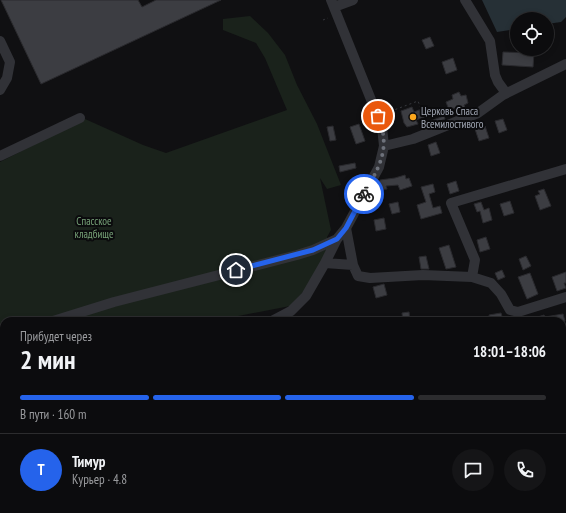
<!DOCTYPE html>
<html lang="ru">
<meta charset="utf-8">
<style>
body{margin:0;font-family:"PT Sans Narrow",sans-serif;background:#151517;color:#f1f3f6;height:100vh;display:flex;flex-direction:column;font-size:15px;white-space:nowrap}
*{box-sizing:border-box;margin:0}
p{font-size:13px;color:#9a9b9e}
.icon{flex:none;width:22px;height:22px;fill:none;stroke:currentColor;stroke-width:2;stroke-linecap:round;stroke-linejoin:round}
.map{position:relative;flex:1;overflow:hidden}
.drawer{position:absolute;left:0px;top:317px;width:566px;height:196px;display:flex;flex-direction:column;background:#0c0c0e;border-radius:12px 12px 0 0;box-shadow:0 2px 6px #0003,0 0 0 1px #2c2c2e}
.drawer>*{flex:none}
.fabs{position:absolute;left:510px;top:12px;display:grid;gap:8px}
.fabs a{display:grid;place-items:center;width:44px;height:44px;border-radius:50%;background:#0c0c0e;box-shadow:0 2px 6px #0003,0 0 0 1px #2c2c2e;font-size:20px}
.pin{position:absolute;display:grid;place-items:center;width:34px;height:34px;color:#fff;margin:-17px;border:2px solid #fff;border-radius:50%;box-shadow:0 1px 4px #0007}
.courier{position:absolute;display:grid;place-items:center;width:40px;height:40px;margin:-20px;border:3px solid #2563eb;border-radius:50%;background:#fff;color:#222;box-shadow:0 1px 5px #0007}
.summary em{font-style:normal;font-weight:700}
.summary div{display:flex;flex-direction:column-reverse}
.summary{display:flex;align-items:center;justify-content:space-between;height:68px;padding:0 20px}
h1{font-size:26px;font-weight:700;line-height:30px}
.bar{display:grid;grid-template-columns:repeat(4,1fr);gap:6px 4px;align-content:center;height:48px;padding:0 20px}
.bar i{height:5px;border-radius:3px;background:#2c2c2e}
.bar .on{background:#2563eb}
.bar p{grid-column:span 4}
.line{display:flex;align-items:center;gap:10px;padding:0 20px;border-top:1px solid #2c2c2e}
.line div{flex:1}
.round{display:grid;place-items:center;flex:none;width:42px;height:42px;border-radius:21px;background:#151517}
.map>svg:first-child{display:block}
.green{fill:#1a221b}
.water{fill:#263036}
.building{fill:#3c3d42;stroke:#2a2a2e}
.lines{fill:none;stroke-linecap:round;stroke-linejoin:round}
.path{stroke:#37393e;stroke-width:1;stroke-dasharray:2 3;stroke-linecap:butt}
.minor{stroke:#313237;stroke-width:10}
.done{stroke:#6e727b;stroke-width:4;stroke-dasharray:0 7.2}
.route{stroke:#2563eb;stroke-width:5}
.poi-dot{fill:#fda81d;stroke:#0b0b0d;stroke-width:1.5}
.labels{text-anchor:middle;stroke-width:4;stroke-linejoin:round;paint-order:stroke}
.poi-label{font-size:11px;fill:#a1a7b4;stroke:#0b0b0d;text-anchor:start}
.park-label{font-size:11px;fill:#76a077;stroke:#0b0b0d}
</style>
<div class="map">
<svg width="566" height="513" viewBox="0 0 566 513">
<rect width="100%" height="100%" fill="#101012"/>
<!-- green -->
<path class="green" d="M250,16L268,33L285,55L297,85L317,124L341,185L327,189L320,178L331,230L327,237L329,247L313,281L290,306L213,321H4V362L0,363V162L85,119L143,145L166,153L287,110L265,58L256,43L223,30V19Z"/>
<!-- water -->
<path class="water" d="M482,0H566V17L561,22L547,24V19H517V29L497,32Z"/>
<!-- building -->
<path class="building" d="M1,0H138L142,7L156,0H221L41,84Z
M430,37L434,46L426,49L422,40Z
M503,52L534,53L533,67L502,65Z
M453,58L457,70L446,74L442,62Z
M459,92L461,96L466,95L468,103L464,105L465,108L455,111L454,108L449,110L446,102L453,99L452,95Z
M412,107L414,112L424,108L427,116L416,120L418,124L407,127L404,123L401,111Z
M444,116L445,119L429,125L428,122Z
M503,119L507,130L499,133L495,121Z
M359,124L365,141L356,144L350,127Z
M333,126L336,140L330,141L327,127Z
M485,126L489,138L479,141L475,129Z
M436,142L440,153L431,156L428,145Z
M355,163L356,168L340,172L339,166Z
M405,175L406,179L409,178L412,186L400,190L398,185L386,186L387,189L378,190V183L380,180L395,178Z
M456,181L459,191L450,194L447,184Z
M433,184L435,192L429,194L433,208L440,206L442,213L421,219L417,205L426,202L421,187Z
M544,189L551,206L540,210L535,196L540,194L538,191Z
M373,191L378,192L377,198L371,196Z
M510,201L514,213L504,216L500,204Z
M398,202L400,212L392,214L389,204Z
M481,202L484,210L489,208L492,220L483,223L480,211L477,212L474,204Z
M384,218L386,229L376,231L374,220Z
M486,237L490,249L480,252L477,240Z
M449,245L456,267L446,269L439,248Z
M426,256L429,269H421L419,257Z
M526,256L531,266L523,270L519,259Z
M502,270L505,277L498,280L495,273Z
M566,272V283H564L566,288L557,291L552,277Z
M530,273L538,294L527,299L518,277Z
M384,284L387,295L376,298L373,287Z
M409,312L410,321H403L402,313Z
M501,313L503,320L490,321L489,315Z
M563,314L565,321H528V320L544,315L545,317Z"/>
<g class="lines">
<!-- path -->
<path class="path" d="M323,20L328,18
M386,113L418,101L421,109"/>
<!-- minor -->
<path class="minor" d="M465,0L490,41L495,75L498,82L506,93
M334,7L353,0
M0,41L10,62L7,78L0,90
M384,146L413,139L478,113L503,95L566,64
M0,156L80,118
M346,228L353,265L358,276L370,278L423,275L472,277L491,283L501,294L510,310L518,312L566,297
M325,263L353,265
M472,277L475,260L451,203L566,169
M53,321L114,302L297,255L313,250L337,239
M272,321L291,311L306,296L325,263L337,239L346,228L379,167L384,146L382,127L331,0
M0,337L4,336
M0,439L4,437
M0,456L4,458
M6,509L11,513
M408,509L426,513
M201,513L202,509"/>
</g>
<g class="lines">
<!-- done -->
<path class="done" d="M364,194C380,166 391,148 378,116"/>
<!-- route -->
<path class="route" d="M236,270L313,250L337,239L346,228L364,194"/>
</g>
<!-- markers -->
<circle class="poi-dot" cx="413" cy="117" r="4"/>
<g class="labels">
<!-- poi labels -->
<g class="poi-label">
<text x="421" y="115">Церковь Спаса<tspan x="421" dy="13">Всемилостивого</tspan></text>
</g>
<!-- park labels -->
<g class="park-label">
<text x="94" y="225">Спасское<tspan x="94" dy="13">кладбище</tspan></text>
</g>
</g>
</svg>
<div class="fabs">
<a><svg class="icon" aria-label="locate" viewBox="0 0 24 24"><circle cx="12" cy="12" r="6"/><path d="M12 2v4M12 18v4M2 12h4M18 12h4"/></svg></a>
</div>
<div class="pin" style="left:378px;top:116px;background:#ea580c"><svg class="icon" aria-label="bag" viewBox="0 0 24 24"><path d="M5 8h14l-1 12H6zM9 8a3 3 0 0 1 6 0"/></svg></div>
<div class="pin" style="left:236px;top:270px;background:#1f2937"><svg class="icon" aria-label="home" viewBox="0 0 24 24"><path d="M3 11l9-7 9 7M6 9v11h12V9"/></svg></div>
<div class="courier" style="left:364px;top:194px"><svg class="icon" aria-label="bike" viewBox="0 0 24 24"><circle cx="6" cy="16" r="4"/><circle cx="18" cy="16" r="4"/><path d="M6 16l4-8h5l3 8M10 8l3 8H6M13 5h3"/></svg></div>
<section class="drawer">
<div class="summary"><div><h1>2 мин</h1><p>Прибудет через</p></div><em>18:01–18:06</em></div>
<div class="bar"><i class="on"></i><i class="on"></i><i class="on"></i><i></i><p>В пути · 160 m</p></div>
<div class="line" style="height:72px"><b class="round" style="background:#2563eb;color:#fff">Т</b><div><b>Тимур</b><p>Курьер · 4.8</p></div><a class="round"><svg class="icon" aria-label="chat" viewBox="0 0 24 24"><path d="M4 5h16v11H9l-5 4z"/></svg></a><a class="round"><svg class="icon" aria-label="phone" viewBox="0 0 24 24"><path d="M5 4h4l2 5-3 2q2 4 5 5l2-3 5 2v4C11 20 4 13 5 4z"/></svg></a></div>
</section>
</div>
